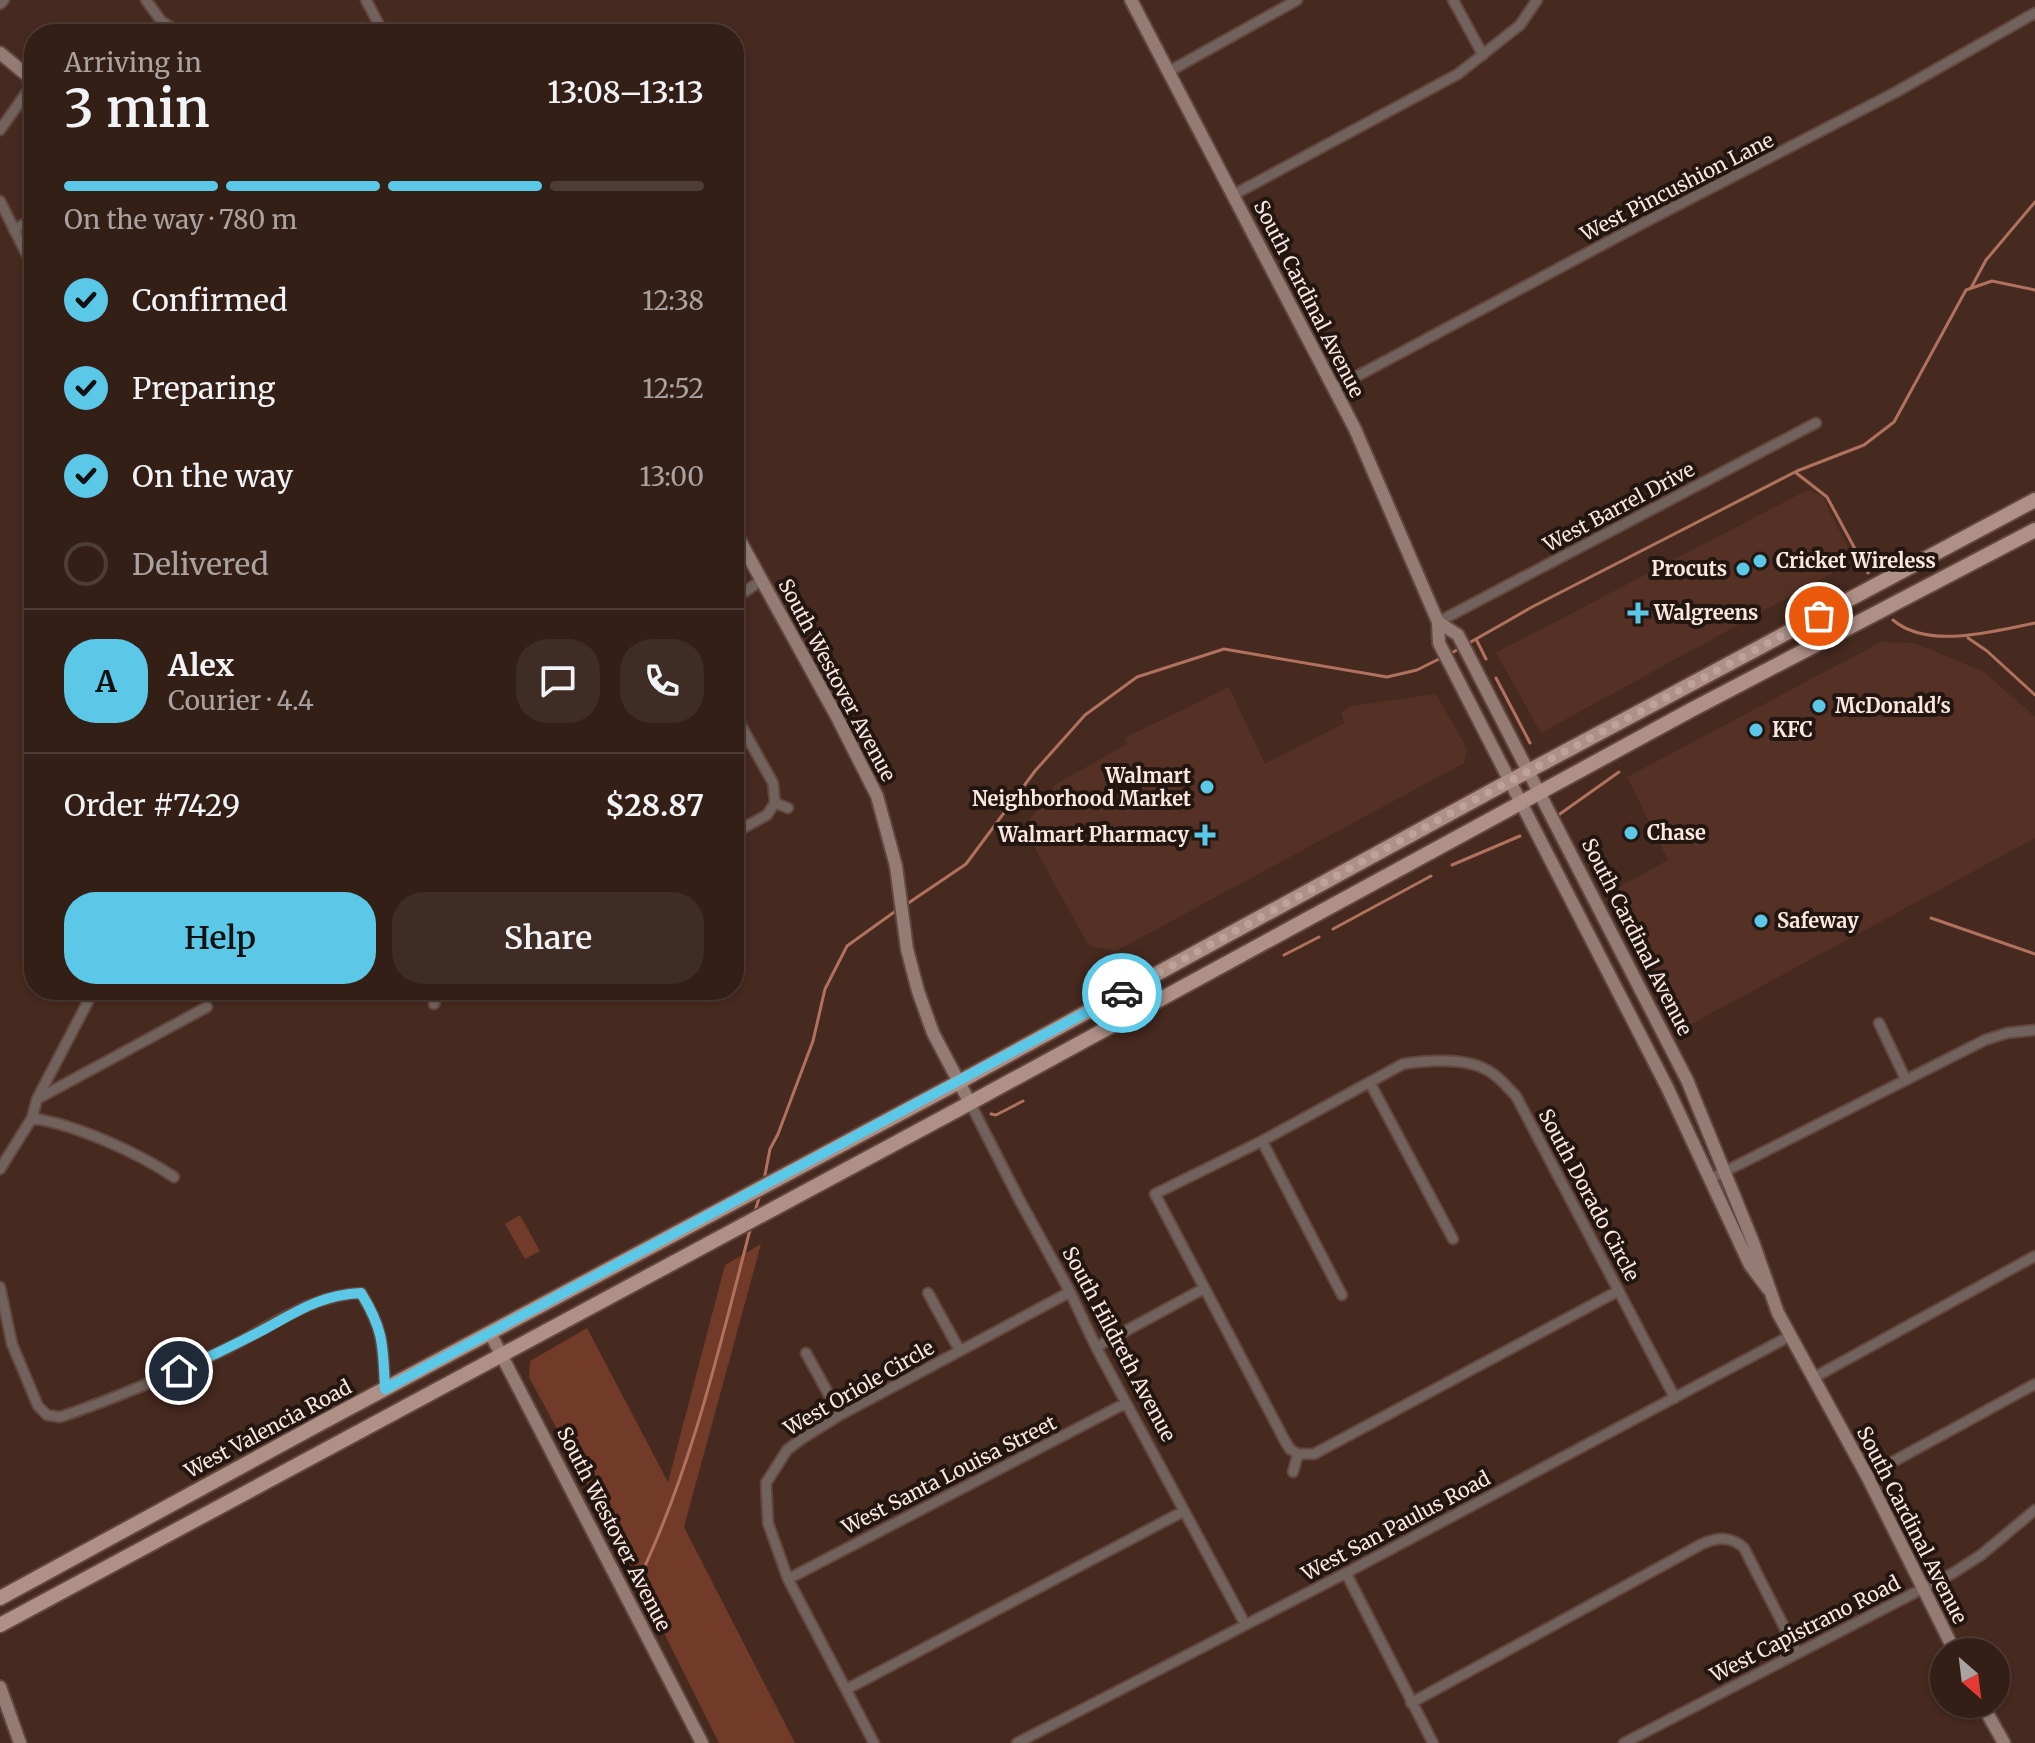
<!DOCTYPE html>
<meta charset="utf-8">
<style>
body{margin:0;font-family:Merriweather,serif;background:#3f2c24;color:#f1f3f6;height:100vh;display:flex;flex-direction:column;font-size:30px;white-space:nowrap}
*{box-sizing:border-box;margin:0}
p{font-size:26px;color:#a9a2a1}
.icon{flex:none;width:44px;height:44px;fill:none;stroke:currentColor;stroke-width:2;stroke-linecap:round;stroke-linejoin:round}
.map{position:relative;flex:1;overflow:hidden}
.drawer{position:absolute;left:24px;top:24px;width:720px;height:976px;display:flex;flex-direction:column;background:#341f17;border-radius:32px;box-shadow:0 2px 6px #0004,0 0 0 2px #4e3d36}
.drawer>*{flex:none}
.needle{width:52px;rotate:152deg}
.controls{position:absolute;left:1930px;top:1638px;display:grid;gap:16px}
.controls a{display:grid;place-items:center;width:80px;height:80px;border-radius:50%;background:#341f17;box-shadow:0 2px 6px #0004,0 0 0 2px #4e3d36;font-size:40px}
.pin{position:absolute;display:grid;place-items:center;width:68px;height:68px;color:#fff;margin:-34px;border:4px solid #fff;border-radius:50%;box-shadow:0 2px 8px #0007}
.courier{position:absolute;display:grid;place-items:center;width:80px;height:80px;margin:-40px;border:6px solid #5ac8e6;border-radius:50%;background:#fff;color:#222;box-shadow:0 2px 10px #0007}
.summary em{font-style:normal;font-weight:600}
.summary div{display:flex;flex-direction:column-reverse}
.summary{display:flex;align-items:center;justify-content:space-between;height:136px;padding:0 40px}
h1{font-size:52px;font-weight:600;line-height:60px}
.bar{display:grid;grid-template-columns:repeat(4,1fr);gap:12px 8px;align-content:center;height:96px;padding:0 40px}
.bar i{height:10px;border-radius:6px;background:#4e3d36}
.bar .on{background:#5ac8e6}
.bar p{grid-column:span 4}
.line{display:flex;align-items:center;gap:20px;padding:0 40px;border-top:2px solid #4e3d36}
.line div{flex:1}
.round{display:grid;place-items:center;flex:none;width:84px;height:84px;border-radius:32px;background:#3f2c24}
ol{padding:0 40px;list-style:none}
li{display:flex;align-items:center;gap:24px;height:88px}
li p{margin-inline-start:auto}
li .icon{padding:8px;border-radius:50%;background:#5ac8e6;color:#111;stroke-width:4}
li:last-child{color:#a9a2a1}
li i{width:44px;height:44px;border:4px solid #4e3d36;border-radius:50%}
.cta{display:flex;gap:16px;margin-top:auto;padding:16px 40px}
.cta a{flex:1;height:92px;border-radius:32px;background:#5ac8e6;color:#111;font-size:32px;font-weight:600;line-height:92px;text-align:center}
.cta a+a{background:#3f2c24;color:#f1f3f6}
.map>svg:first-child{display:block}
.built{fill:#553125}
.green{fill:#713a29}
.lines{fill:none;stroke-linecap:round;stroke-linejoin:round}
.stream{stroke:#b0725e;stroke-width:3}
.street-casing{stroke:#63473e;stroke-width:13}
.secondary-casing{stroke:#63473e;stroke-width:16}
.primary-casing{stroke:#63473e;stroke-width:18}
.street{stroke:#71625d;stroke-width:9}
.secondary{stroke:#947c74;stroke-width:12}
.primary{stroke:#af9086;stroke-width:14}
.done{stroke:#bca49d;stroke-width:8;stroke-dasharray:0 14.4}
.route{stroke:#5ac8e6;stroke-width:10}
.poi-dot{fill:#5ac8e6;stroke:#231611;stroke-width:3}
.labels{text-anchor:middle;stroke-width:8;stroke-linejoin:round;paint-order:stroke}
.street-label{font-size:20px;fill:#fbe7e1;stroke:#231611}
.poi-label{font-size:20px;font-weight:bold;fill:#fbe7e1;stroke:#231611;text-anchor:start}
</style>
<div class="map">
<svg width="2035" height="1743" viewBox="0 0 2035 1743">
<rect width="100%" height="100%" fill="#46291f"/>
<!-- built -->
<path class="built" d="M1807,490L1822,496L1849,549L1847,565L1541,733L1496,653Z
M1881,642L1915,643L1984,672L2035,717V838L1686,1027L1613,890L1668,860L1627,777Z
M1229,687L1265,764L1344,723L1341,713L1350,706L1436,694L1467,749L1464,763L1116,951L1091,946L1087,943L1024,828L1056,784L1127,744L1125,738Z"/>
<!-- green -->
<path class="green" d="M520,1215L540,1251L525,1259L505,1224Z
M761,1244L684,1527L795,1743H719L635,1575L529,1377L530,1361L587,1328L668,1482L725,1265Z"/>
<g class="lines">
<!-- stream -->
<path class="stream" d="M1971,288L1986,260L2035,202
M1797,471L1864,445L1894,422L1966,290L1992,281L2035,290
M1893,620C1928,650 1994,631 2035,623
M1968,638L1987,651L2035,695
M1476,639L1486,659
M1469,643L1532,607L1795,472L1827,497L1868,573
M1448,655L1462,647
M1496,678L1530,743
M1557,816L1619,772
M1452,865L1520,836
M904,906L966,864L1035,771L1085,715L1137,677L1224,649L1387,677L1417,670L1441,658
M1931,918L2035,954
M1333,929L1431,876
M1284,955L1319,937
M369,997L371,990
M991,1114L996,1115L1023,1101
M764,1180L770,1149L778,1134L813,1041L825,989L847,946L897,910
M755,1211L760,1195
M635,1587C691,1473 719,1349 751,1226"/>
<!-- street casing -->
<g class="street-casing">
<path id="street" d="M146,0L162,22L183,34
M366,0L384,34
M1453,0L1483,55
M0,4L4,0
M1168,72L1297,0
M0,130L34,82
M1233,195L1458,74L1520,25L1537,0
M0,201L34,269
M14,230L34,218
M1333,389L1647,221L1896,92L2035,13
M734,599L762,580
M1438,622L1816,423
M734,713L773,783L775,803
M775,803L788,808
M734,833L767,815L775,803
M434,1004L439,990
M1879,1023L1906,1080
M1370,1083L1453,1239
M37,1099L207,1007
M970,1103L1020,1201L1070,1292L1096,1347L1245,1624
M32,1118C76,1125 137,1152 174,1177
M1262,1141L1342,1295
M0,1169L32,1118L37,1099L94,990
M1710,1179L1985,1040L2007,1033L2035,1030
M0,1287L12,1344L38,1406L47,1415L60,1417C117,1398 172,1374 226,1349C271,1327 310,1295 361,1293C384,1330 383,1347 385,1389
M928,1293L960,1351
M1096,1347L1203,1289
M806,1353L840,1415
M1813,1378L2035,1256
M1298,1454L1290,1449L1285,1441L1155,1194L1262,1141L1403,1064C1429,1060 1469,1057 1492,1073C1501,1079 1508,1088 1516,1096L1675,1398
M1298,1454H1314L1618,1291
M1293,1472L1298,1454
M1867,1476L2035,1384
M1346,1573L1433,1743
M788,1579L1126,1403
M847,1689L1184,1511
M1411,1703L1702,1544C1718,1537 1731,1536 1744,1548L1797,1652
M874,1743L788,1579L768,1523L766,1483L787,1450L800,1440L840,1415L1070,1292
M1017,1743L1346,1573L1790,1336
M1624,1743L1953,1573L1981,1555L2035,1510"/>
</g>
<!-- secondary casing -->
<g class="secondary-casing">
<path id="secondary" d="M1131,0L1355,429L1438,622L1439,643L1667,1087L1750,1265L1768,1289
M0,53L34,81
M734,530L837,717L877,796L896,866L907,949L918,991L933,1033L970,1103
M1438,622L1458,635L1687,1080L1753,1242L1778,1313L1867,1476L1955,1652
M490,1333L702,1743
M0,1687L20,1743
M1982,1704L2004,1743"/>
</g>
<!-- primary casing -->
<g class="primary-casing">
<path id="primary" d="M0,1598L321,1423L959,1082L1493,790L2035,500
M0,1625L970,1103L1691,710L2035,530"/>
</g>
<!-- street -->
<use href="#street" class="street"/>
<!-- secondary -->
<use href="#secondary" class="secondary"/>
<!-- primary -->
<use href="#primary" class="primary"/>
</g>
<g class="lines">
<!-- done -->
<path class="done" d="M1122,993L1493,790L1819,616"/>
<!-- route -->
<path class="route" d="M179,1371C207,1358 236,1344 263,1330C298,1311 320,1295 361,1293C384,1330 383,1346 385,1389L1122,993"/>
</g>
<!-- markers -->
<g class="poi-dot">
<circle cx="1760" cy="561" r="8"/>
<circle cx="1743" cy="569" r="8"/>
<path d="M1634 601h8v8h8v8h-8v8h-8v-8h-8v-8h8z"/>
<circle cx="1819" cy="706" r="8"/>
<circle cx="1756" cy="730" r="8"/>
<circle cx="1207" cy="787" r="8"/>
<circle cx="1631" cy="833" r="8"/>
<path d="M1201 823h8v8h8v8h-8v8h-8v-8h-8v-8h8z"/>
<circle cx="1761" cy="921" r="8"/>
</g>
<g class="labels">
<!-- street labels -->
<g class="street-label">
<text transform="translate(1677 187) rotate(-27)" y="7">West Pincushion Lane</text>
<text transform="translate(1309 299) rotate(63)" y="7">South Cardinal Avenue</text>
<text transform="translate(1619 507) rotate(-28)" y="7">West Barrel Drive</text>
<text transform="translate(837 680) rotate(62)" y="7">South Westover Avenue</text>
<text transform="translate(1637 937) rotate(63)" y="7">South Cardinal Avenue</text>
<text transform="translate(1589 1195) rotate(62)" y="7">South Dorado Circle</text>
<text transform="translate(1119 1344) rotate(62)" y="7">South Hildreth Avenue</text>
<text transform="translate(859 1388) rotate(-30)" y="7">West Oriole Circle</text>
<text transform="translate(268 1429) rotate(-28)" y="7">West Valencia Road</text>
<text transform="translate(949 1475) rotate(-27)" y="7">West Santa Louisa Street</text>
<text transform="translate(1912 1525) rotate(63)" y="7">South Cardinal Avenue</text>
<text transform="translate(1396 1526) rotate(-28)" y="7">West San Paulus Road</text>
<text transform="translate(614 1529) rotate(63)" y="7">South Westover Avenue</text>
<text transform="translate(1805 1629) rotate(-27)" y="7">West Capistrano Road</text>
</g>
<!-- poi labels -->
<g class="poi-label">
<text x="1776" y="568">Cricket Wireless</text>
<text x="1727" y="576" text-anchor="end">Procuts</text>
<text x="1654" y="620">Walgreens</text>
<text x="1835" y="713">McDonald's</text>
<text x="1772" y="737">KFC</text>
<text x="1191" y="783" text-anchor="end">Walmart<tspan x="1191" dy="23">Neighborhood Market</tspan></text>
<text x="1647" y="840">Chase</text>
<text x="1189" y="842" text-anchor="end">Walmart Pharmacy</text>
<text x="1777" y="928">Safeway</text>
</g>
</g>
</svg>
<div class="controls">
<a><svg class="needle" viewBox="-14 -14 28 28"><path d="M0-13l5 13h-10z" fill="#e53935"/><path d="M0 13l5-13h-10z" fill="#a9a2a1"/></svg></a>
</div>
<div class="pin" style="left:1819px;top:616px;background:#ea580c"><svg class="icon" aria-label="bag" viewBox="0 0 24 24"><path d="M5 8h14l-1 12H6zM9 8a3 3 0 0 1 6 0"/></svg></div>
<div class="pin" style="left:179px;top:1371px;background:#1f2937"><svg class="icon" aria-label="home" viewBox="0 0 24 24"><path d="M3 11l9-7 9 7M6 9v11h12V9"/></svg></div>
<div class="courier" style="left:1122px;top:993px"><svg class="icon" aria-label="car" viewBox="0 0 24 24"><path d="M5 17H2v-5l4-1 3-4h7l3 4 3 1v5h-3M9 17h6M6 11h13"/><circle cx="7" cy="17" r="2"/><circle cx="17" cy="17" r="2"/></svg></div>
<section class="drawer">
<div class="summary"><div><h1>3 min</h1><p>Arriving in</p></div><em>13:08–13:13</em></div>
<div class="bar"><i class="on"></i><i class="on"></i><i class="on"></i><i></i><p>On the way · 780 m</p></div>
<ol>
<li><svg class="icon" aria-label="check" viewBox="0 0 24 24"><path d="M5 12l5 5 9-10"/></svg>Confirmed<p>12:38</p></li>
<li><svg class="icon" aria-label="check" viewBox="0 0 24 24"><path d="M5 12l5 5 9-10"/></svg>Preparing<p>12:52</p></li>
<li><svg class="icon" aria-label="check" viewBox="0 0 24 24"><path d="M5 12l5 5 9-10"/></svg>On the way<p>13:00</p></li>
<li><i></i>Delivered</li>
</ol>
<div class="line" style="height:144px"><b class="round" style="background:#5ac8e6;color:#111">A</b><div><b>Alex</b><p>Courier · 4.4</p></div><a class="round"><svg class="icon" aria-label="chat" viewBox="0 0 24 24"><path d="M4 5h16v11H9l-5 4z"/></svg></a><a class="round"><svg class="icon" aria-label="phone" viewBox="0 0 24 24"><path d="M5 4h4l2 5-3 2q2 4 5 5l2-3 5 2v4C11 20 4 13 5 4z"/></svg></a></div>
<div class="line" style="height:104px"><div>Order #7429</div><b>$28.87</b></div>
<div class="cta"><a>Help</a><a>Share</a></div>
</section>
</div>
